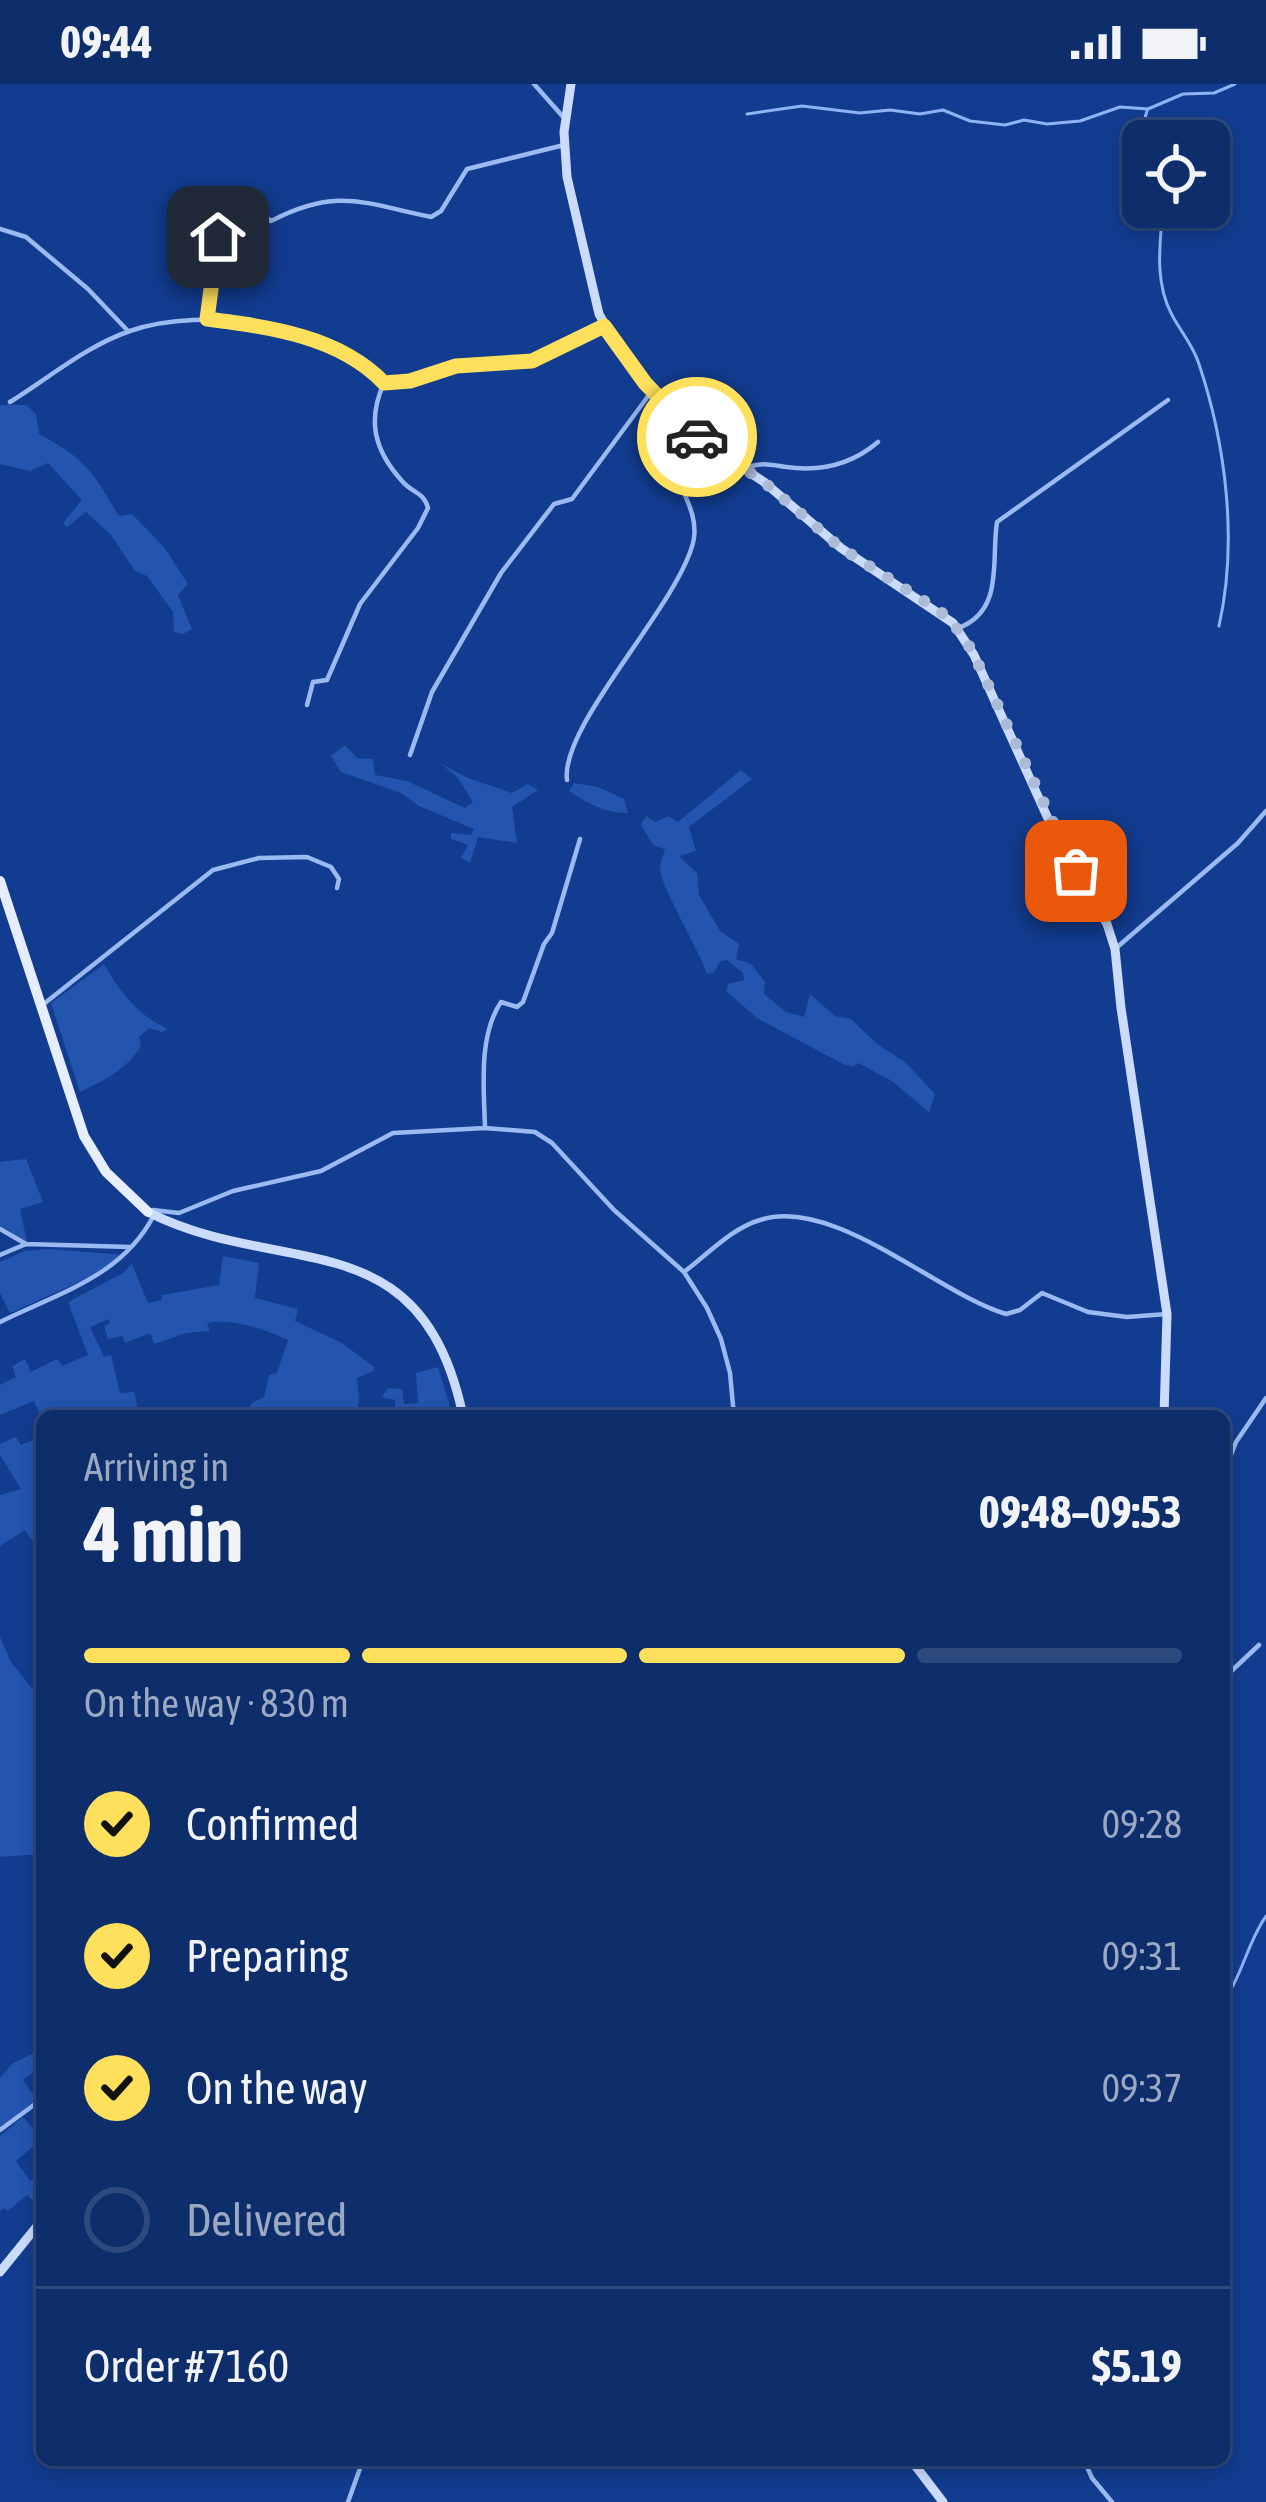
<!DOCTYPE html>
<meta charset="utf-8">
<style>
body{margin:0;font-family:"Asap Condensed",sans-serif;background:#173571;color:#f1f3f6;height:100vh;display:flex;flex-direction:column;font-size:45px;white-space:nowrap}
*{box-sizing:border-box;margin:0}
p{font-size:39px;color:#9ba8c1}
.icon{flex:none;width:66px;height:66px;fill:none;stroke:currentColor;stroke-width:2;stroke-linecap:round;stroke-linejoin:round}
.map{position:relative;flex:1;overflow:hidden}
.side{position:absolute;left:36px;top:1326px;width:1194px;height:1056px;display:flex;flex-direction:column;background:#0e2d6b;border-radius:18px;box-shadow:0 6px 18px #0003,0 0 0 3px #2e497e}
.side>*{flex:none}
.controls{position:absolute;left:1122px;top:36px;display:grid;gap:24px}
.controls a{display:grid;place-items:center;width:108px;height:108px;border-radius:18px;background:#0e2d6b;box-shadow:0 6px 18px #0003,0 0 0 3px #2e497e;font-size:60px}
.pin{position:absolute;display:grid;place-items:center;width:102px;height:102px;color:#fff;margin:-51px;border-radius:24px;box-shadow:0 6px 18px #0006}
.courier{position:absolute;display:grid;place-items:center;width:120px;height:120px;margin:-60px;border:9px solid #ffe05c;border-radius:50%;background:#fff;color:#222;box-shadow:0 3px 15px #0007}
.headline em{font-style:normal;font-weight:700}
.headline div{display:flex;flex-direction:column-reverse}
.headline{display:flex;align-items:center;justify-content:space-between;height:204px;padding:0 48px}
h1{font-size:78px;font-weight:700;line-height:90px}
.bar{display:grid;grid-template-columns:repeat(4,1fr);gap:18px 12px;align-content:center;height:144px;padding:0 48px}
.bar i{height:15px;border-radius:9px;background:#2e497e}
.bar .current{background:#ffe05c}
.bar p{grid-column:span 4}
.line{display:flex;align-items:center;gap:30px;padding:0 48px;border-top:3px solid #2e497e}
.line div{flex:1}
ol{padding:0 48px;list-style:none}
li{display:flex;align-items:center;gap:36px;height:132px}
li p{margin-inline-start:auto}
li .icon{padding:12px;border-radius:50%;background:#ffe05c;color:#111;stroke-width:4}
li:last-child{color:#9ba8c1}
li i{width:66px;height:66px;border:6px solid #2e497e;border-radius:50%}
.status{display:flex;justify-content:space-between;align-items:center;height:84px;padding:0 60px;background:#0e2d6b;direction:ltr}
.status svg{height:33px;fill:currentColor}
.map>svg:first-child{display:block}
.green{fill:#2354ae}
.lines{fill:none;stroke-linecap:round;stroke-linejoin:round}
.stream{stroke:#8db3f5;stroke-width:3}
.street{stroke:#9bbaf2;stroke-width:4.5}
.secondary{stroke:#cadbfc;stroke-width:9}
.primary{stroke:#e6edff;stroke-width:10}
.done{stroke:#acbbd8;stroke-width:12;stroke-dasharray:0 21.6}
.route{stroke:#ffe05c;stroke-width:15}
</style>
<div class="status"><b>09:44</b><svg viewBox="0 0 49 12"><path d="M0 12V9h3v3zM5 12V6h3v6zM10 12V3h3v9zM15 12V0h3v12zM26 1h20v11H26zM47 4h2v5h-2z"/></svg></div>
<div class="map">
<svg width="1266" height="2418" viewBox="0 0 1266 2418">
<rect width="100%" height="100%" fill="#123c8f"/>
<!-- green -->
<path class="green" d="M0,321H27L36,330L39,350C86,375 92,387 119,432L132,430L164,463L188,500L178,511L192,545L183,550L174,548L173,528L147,492L135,487L111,451L86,428L67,443L63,439L82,416L48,379L30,387L0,380Z
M345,661L357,674L373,675L375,691L407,697L465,724L473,718L458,694L440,679L468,694L512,709L528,700L538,706L512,723L517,759L478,753L470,779L461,774L468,761L451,755V749L471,751L474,745L419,722L401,709L341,688L331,672Z
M741,686L752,695L689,743L696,767L679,772L697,789L699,811L720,847L739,860L736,875L751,880L765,898L764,910L786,928L804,933L810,910L835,932L851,935L877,960L905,978L935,1010L929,1028L892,997L858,979L853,983L843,980L757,934L726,907L728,900L744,896L743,889L727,876L721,877L713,889L707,890C699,865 660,802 660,784C660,777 664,771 665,765L653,761L641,741L646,732L656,738L668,732L678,738Z
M574,699L598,703L624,715L628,729C605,729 589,720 569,707Z
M104,880C120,908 137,931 168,945L162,948L149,944L139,953L141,962C126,986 105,996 80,1008L51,919Z
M26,1075L43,1118L20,1125L27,1158L0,1143V1078Z
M49,1165L124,1171L88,1194L10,1229L0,1209V1178L24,1167Z
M223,1172L259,1179L255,1214L298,1225L295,1237L342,1259L374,1283V1287L357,1294L359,1317L355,1331C344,1325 331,1321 322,1332H190C211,1326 228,1329 249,1325L252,1319L264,1313L269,1291L277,1289L288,1256C263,1245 234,1234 207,1239L210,1247L186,1249L154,1260L150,1249L125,1259L122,1252L108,1255L104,1242L110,1239L108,1235L90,1243L104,1273L111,1271L120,1309L134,1308L138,1325L116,1332H42V1336L34,1317L0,1331V1301L16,1293L12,1282L25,1275L31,1288L57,1275L62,1282L88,1271L68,1218L123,1189L132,1180L148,1219L162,1216V1211L219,1201Z
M438,1283L453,1332H395V1316L382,1313L388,1304L402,1305L404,1320L418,1319L416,1289Z
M42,1352V1471L25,1446L0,1462V1411L21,1405L0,1371V1360L16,1353L21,1361Z
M0,1553L11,1578L42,1617V1770L0,1773Z
M36,1968L42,1982L23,1996L37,2016L0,2043V1994L13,1979Z
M23,2033L42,2055L16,2077L30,2097L42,2088V2125L27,2111L8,2127L3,2124L0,2128V2052Z"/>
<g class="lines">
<!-- stream -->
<path class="stream" d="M747,30L802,22L860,29L890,26L920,30L943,26L970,37L1005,41L1024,36L1047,40L1080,37L1120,23L1148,25L1183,10L1214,9L1235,0
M1143,57L1141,47L1147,27
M1163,123C1160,159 1154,198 1172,231C1181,248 1193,261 1199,280C1226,361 1238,458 1219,542
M1224,1917C1243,1890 1247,1859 1266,1832"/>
<!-- street -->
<path class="street" d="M534,0L565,35
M0,145L26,153L88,205L128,247
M207,235L223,112L249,119L271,137C337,103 363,119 431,133L441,127L467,85L564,61
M10,318C49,294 86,262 130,247C205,221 328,241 384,299L410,297L456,282L532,277L604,243
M748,383C763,378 771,381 786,383C821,388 851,381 878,358
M961,543C1004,525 991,476 997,438L1168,316
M307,621L313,598L327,596L360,520L418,444L428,424C424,408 412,409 402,397C374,366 367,336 384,299
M410,671L432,608L501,489L554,420L572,415L652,307
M567,696C560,642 676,524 693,459C704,417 652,380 668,325
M1115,865L1238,759L1266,727
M45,919L213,786L259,774L307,773L331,783L339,795L337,804
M485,1044C484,1005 478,952 501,918L517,923L523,918L544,860L552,849L580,755
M153,1126L179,1129L233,1107L321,1087L393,1049L485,1044L535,1048L552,1059L614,1126L684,1188L707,1224L721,1255L730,1289L734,1332
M0,1145L26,1160
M0,1171L26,1160L130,1163
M684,1188C707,1171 732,1144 760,1136C834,1112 938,1210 1006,1230L1020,1226L1042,1209L1088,1228L1127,1233L1167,1230
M0,1238C58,1209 122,1193 154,1131
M1224,1389L1236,1358L1266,1314
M1224,1594L1259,1561
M0,2046L42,2015
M1084,2376L1092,2394L1112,2418
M348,2418L363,2376"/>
<!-- secondary -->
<path class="secondary" d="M571,0L564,48L567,93L599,230L617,262L668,325L703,358L764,398L841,464L953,539L974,571L1055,750L1107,840L1115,865L1121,924L1167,1230L1164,1332
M148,1128C281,1196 421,1132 463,1332
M0,2188L42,2136
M911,2376L943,2418"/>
<!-- primary -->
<path class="primary" d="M0,797L84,1052L106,1088L148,1128"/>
</g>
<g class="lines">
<!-- done -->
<path class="done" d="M697,353L764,398L841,464L940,527L963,551L974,571L1076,787"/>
<!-- route -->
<path class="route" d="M218,153L207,235C269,243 339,252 384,299L410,297L456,282L532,277L604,242L645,299L697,353"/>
</g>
</svg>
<div class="controls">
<a><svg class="icon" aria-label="locate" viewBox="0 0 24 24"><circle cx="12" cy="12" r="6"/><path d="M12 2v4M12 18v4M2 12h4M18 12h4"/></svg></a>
</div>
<div class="pin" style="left:1076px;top:787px;background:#ea580c"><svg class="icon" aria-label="bag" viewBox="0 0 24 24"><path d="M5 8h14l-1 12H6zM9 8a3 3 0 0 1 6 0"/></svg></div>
<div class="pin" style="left:218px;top:153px;background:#1f2937"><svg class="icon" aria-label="home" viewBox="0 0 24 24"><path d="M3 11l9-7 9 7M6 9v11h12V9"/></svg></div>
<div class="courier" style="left:697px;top:353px"><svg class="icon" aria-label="car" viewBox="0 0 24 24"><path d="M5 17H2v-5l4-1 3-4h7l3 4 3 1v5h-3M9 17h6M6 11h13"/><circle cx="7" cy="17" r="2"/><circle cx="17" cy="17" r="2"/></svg></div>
<section class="side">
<div class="headline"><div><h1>4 min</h1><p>Arriving in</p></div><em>09:48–09:53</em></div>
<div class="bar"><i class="current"></i><i class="current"></i><i class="current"></i><i></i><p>On the way · 830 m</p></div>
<ol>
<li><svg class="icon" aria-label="check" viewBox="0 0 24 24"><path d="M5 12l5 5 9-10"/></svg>Confirmed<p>09:28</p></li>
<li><svg class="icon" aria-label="check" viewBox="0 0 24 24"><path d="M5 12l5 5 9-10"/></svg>Preparing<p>09:31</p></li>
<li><svg class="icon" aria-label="check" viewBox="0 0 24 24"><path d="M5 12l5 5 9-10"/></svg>On the way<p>09:37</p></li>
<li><i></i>Delivered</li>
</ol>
<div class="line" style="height:156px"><div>Order #7160</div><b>$5.19</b></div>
</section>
</div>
